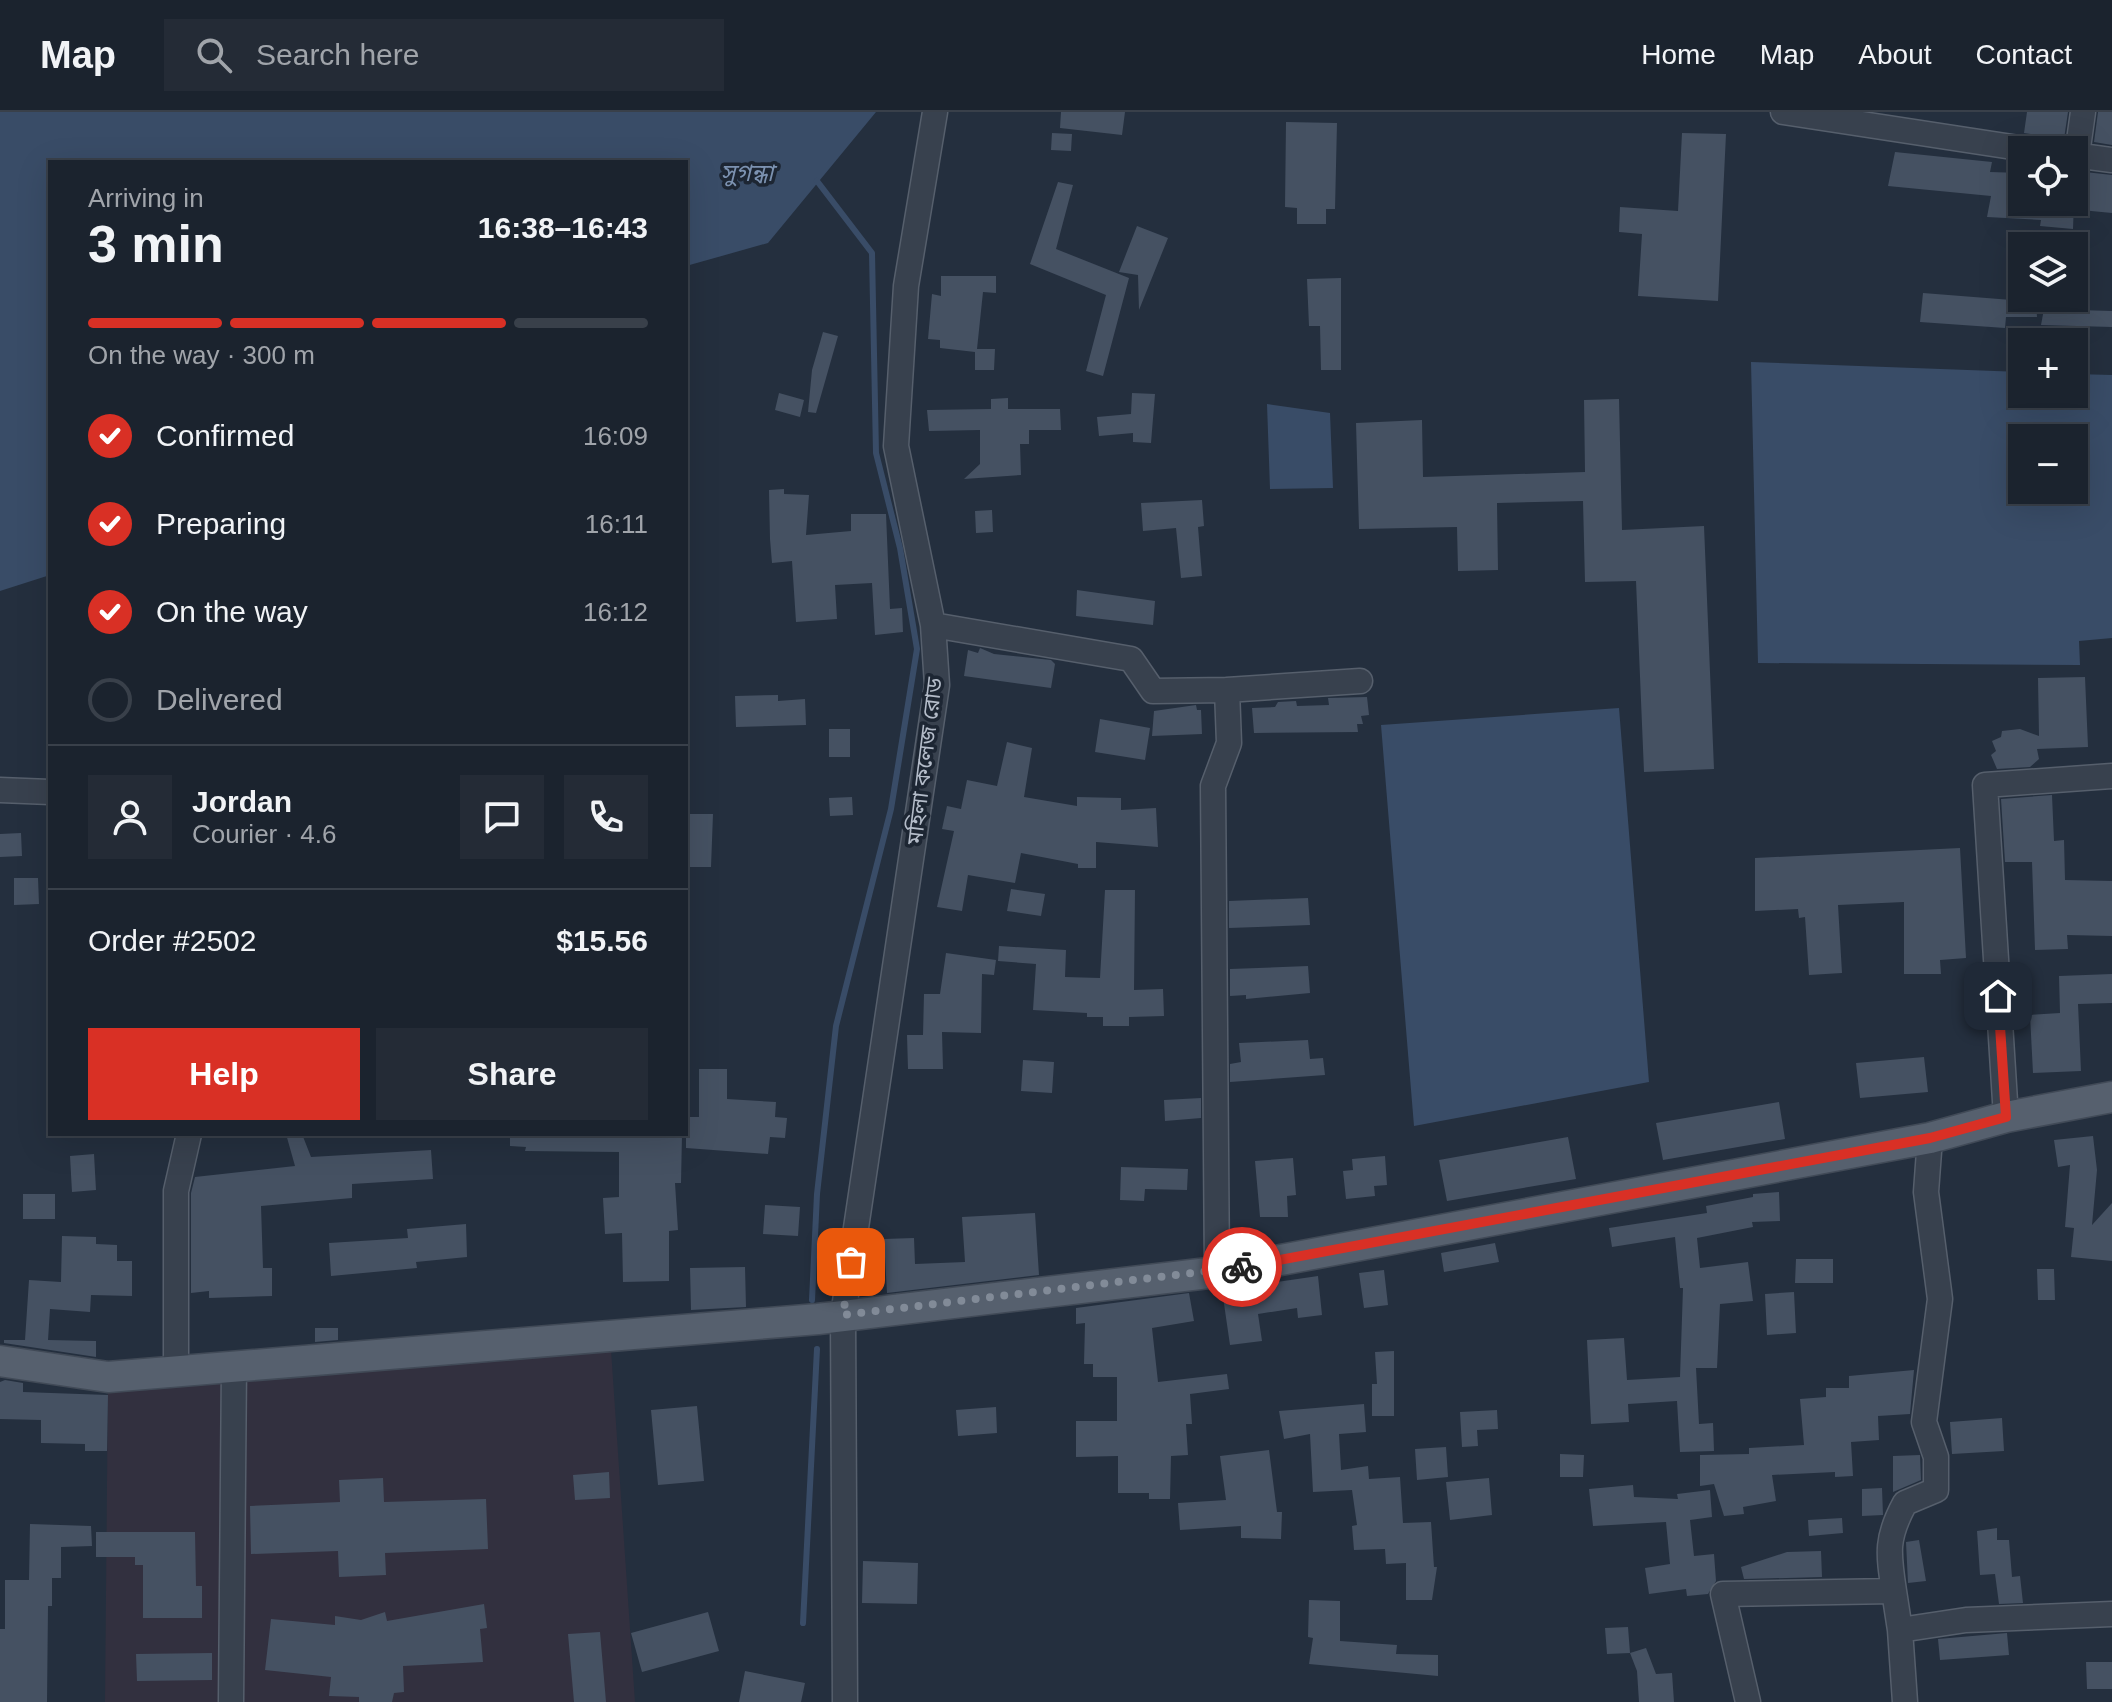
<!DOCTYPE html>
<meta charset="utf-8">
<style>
body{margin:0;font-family:Arial,"Noto Sans Bengali",sans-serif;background:#242b36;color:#f1f3f6;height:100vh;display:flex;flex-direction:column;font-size:30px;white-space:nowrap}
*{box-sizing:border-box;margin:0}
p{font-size:26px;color:#a0a4aa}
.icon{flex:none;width:44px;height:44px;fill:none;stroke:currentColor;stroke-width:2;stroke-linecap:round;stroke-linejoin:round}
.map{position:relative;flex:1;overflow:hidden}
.details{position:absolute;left:48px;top:48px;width:640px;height:976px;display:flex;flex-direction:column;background:#1b232e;border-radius:0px;box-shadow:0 8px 32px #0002,0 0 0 2px #39404a}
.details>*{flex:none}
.tools{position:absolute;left:2008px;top:24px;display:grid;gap:16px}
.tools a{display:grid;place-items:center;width:80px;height:80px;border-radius:0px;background:#1b232e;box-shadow:0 8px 32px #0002,0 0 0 2px #39404a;font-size:40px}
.pin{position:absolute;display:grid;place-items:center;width:68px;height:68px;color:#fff;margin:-34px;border-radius:16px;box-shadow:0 4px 12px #0006}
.courier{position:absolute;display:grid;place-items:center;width:80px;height:80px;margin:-40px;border:6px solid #d93025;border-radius:50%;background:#fff;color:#222;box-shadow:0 2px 10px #0007}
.headline em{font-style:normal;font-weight:700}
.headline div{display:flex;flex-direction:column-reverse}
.headline{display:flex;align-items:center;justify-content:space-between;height:136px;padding:0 40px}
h1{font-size:52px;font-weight:700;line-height:60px}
.bar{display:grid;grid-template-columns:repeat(4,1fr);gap:12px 8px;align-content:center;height:96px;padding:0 40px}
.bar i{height:10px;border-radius:6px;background:#39404a}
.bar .current{background:#d93025}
.bar p{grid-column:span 4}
.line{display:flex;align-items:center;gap:20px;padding:0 40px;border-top:2px solid #39404a}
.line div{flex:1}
.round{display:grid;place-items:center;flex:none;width:84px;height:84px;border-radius:0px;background:#242b36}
ol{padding:0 40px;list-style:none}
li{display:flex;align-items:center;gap:24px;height:88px}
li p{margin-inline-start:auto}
li .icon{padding:8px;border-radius:50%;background:#d93025;color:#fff;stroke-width:4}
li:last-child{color:#a0a4aa}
li i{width:44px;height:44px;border:4px solid #39404a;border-radius:50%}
.button{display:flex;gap:16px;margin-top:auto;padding:16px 40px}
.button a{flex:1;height:92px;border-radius:0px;background:#d93025;color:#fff;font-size:32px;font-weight:700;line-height:92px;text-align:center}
.button a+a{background:#242b36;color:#f1f3f6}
header{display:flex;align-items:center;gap:48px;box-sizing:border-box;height:112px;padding:0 40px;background:#1b232e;border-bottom:2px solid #39404a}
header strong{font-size:38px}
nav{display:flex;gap:44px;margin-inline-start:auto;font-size:28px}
.search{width:560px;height:72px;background:#242b36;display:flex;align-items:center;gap:20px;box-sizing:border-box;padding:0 28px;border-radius:0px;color:#a0a4aa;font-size:30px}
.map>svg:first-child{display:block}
.medical{fill:#32303f}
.water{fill:#394c67;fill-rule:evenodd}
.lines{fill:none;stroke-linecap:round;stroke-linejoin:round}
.stream{stroke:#394c67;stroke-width:6}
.building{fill:#455162}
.minor-casing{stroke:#565f6c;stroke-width:27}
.major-casing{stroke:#414a57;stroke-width:33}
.minor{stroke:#38414e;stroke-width:24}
.major{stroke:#56606e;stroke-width:30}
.done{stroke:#828b98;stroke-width:8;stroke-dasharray:0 14.4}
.route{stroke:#d93025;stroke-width:10}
.labels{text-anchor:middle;stroke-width:7;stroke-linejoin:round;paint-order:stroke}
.street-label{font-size:22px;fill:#b4bcc9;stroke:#1d2633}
.water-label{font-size:24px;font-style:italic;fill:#7c92b1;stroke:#1d2633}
</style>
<header>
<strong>Map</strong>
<div class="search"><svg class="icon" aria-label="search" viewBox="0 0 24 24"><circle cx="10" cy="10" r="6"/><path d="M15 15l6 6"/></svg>Search here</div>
<nav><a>Home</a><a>Map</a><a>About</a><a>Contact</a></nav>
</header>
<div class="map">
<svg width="2112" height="1590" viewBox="0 0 2112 1590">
<rect width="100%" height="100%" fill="#242f3e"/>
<!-- medical -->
<path class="medical" d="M610,1223L635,1590H105L108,1265Z"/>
<!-- water -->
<path class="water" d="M0,0H876L768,131L686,154V50H50V463L0,479Z
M1751,250L2022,260V282H2074V262L2112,263V526L2079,529L2080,553L1758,551ZM2022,326H2074V378H2022Z
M1267,292L1330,301L1333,376L1270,377Z
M1619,596L1649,970L1414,1014L1381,613Z"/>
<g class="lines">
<!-- stream -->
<path class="stream" d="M812,1188L817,1082L836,914L891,697L917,537L900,436L876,341L872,141L817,69
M803,1511L817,1237"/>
</g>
<!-- building -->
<path class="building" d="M1061,0H1125L1122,23L1060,16Z
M2027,0H2068L2064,27L2024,21Z
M2098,0H2112V33L2094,30Z
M1286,10L1337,11L1335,97H1326V112H1297V96L1285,95Z
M1052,21L1072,22L1071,39L1051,38Z
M1682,21L1726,22L1718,189L1638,184L1642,122L1619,120L1620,95L1678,99Z
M1895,40L1992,50L1990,60L2022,61V90H2074L2073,117L2040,114L2041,108L1987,105L1991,84L1888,74Z
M2085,60L2112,63V101L2081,98Z
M1058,70L1073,73L1056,137L1129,166L1103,264L1086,259L1106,183L1030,152Z
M1137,114L1168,126L1139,198L1138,163L1119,160Z
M941,164H996V181L983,180L977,237H995L994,258H975V240L940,236V228L928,227L932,182L941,184Z
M1341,166V258H1321L1320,214H1309L1307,167Z
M1923,181L2036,190L2037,205H2006L2005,216L1920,210Z
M2044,197L2112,199V215L2041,213Z
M823,220L838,224L816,301L808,300L812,258Z
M779,281L804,288L800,305L775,298Z
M1132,281L1155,282L1151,331L1133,330V321L1099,324L1097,305L1131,302Z
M1008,286V297H1060L1061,318H1029V332H1020L1021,363L964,367L980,352V318L929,319L927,298L991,297V287Z
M1619,287L1622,418L1704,414L1714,657L1644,660L1636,469L1585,470L1583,389L1497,391L1498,458L1458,459L1457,415L1359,417L1356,311L1422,308L1423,365L1585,360L1584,288Z
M784,377V382L809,383L806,423L851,419V402H886L890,497L902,496L903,520L875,523L872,471L835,473L837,507L796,510L792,449L772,451L770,427L769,378Z
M1202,388L1204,414L1198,415L1202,464L1181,466L1176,416L1143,419L1141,391Z
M992,398L993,420L976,421L975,399Z
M1077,478L1155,489L1153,513L1076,504Z
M980,536L994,542L1051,548L1055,552L1051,576L964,564L968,538L978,541Z
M2085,565L2088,635L2037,637L2039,647L2030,655L1997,657L1991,643L1996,639L1992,629L2001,625L2002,619L2020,617L2039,624L2038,566Z
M778,583V589L805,587L806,613L736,615L735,584Z
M1367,585L1369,603L1361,604L1363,612H1357L1358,620L1254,621L1252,596L1275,595L1278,590L1296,589L1297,594L1329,593L1328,586Z
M1196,593L1197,598H1201L1202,622L1152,624L1154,599Z
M1100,607L1150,616L1145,648L1095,640Z
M829,617H850V645H829Z
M1007,630L1032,636L1024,685L1077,694V685L1121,686V698L1156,696L1158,735L1096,730V756H1078V752L1021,741L1015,771L968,763L962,799L937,795L954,719L942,717L947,694L961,697L967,668L997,674Z
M2052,683L2054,729L2064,728L2065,768L2112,769V824L2067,823L2068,837L2035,838L2032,750H2005L2001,687Z
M852,685L853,703L830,704L829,686Z
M686,702H713L711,755H686Z
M21,721L22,744L0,745V722Z
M1960,736L1966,846L1940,848L1941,862H1904V790L1838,793L1842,861L1809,863L1805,805L1799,806L1798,797L1755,799V746Z
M14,766H38L39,792L14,793Z
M1011,777L1045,782L1041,804L1007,799Z
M1105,778H1135L1134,878L1163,877L1164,904L1129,905V914H1103V905H1087V901L1033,898L1036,852L998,849L999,834L1066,838L1065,865L1100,866Z
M1308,786L1310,813L1229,816V789Z
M946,841L996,848L994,863L982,862L981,921L942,920L943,957H908L907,923H923L924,882H940Z
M1308,854L1310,881L1246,887V883L1230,884V857Z
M2112,862V891L2078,892L2081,959L2033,961L2030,903L2060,901L2059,864Z
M1308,928L1310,947L1323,946L1325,963L1230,970V952L1241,950L1239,931Z
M1924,945L1928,980L1860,986L1856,951Z
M1023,948L1054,950L1052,981L1021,979Z
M699,957H727V987L776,990L775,1005L787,1006L785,1026L770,1025L768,1042L686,1036V1005H699Z
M1201,986V1006L1165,1009L1164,988Z
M1779,990L1785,1027L1663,1048L1656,1011Z
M286,1022H302L311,1045L431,1038L433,1067L352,1072V1086L261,1094L263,1156H272V1184L209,1186V1179L191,1181V1081L195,1065L295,1054Z
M510,1022H682L681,1071H675L678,1118L669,1119V1169L623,1170L622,1121L605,1122L603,1086L619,1085V1040L525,1039L526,1035L510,1034Z
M2093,1024L2097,1058L2092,1113L2112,1091V1149L2071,1145L2074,1116L2065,1115L2070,1053L2058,1055L2054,1028Z
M1568,1025L1576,1067L1447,1089L1439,1048Z
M94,1042L96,1078L72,1080L70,1044Z
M1385,1044L1387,1073L1374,1074L1375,1084L1346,1087L1343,1059L1353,1058L1352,1047Z
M1293,1046L1296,1083L1287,1084L1288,1105H1260L1255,1049Z
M1121,1055L1188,1057L1187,1078L1145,1077L1144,1089L1120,1088Z
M1779,1080L1780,1109L1752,1110L1753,1115L1697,1126L1700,1156L1748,1150L1753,1189L1720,1192L1717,1256H1696L1699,1312L1713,1311L1714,1339L1680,1340L1677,1289L1628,1292L1629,1310L1591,1312L1587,1228L1624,1226L1627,1268L1680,1265L1683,1176H1680L1675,1125L1612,1135L1609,1116L1707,1101L1706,1094L1753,1085V1082Z
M23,1082H55V1107H23Z
M765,1093L800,1095L798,1124L763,1122Z
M1035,1101L1039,1163L887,1181L884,1127L914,1126L915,1152L965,1150L962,1105Z
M466,1112L467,1145L416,1150L417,1156L331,1164L329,1131L408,1126L407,1117Z
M62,1124L96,1125V1132L117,1133V1149H132V1184L91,1183L90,1200L50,1197L48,1228L96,1229V1245L4,1231V1228H25L29,1168L61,1170Z
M1495,1131L1499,1150L1444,1160L1441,1141Z
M1796,1147H1833V1171H1795Z
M745,1155L746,1195L691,1198L690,1156Z
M2037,1157H2054L2055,1188H2038Z
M1384,1158L1388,1193L1364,1196L1359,1161Z
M1318,1164L1322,1203L1298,1206L1297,1196L1258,1202L1262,1229L1230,1233L1222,1178Z
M1794,1180L1796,1221L1767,1223L1765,1182Z
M1189,1181L1194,1209L1152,1216L1158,1270L1227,1262L1229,1277L1190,1282L1192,1312H1186L1188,1343L1171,1344L1170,1387H1149V1381H1118V1344L1076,1345V1309H1117V1265H1093V1252H1084L1085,1211L1076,1212V1196Z
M315,1216H338V1228L315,1230Z
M1394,1239V1304H1372V1272H1377L1375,1240Z
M1914,1258L1910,1302L1878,1304L1879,1328L1851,1330L1853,1364L1835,1365V1360L1772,1363L1776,1389L1743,1395L1744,1402L1724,1404L1714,1372L1700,1374V1343L1749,1342V1336L1804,1333L1800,1287L1826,1285V1276H1849V1264Z
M5,1268L23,1271V1280L108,1283L107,1339H85V1332L41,1331V1308L0,1307V1270Z
M1364,1292L1366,1320L1339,1322L1341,1358L1368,1354L1369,1367L1400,1365L1403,1411L1431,1410L1434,1455H1437L1432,1488H1406V1451L1386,1452L1385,1437L1354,1438L1352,1414L1357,1413L1352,1378L1313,1380L1310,1322L1284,1327L1279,1299Z
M697,1294L704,1369L658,1373L651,1298Z
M996,1295L997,1321L958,1324L956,1298Z
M1497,1298L1498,1317L1477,1318L1478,1334L1462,1335L1460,1300Z
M2002,1306L2004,1339L1952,1342L1950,1310Z
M1446,1335L1448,1365L1417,1368L1415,1337Z
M1269,1338L1277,1400H1282L1281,1427L1241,1426V1414L1180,1418L1178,1391L1226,1388L1220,1344Z
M1560,1342L1584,1343L1583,1365H1560Z
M1920,1343L1921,1368L1893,1380V1344Z
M609,1360L610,1386L575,1388L573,1363Z
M383,1366L384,1390L486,1387L488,1437L385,1441L386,1463L339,1465L338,1439L251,1442L250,1394L340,1390L339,1368Z
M1489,1366L1492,1403L1450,1408L1446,1370Z
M1633,1373L1634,1385L1678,1387L1677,1382L1710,1378L1712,1405L1690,1408L1694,1444L1714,1442L1716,1469L1708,1482L1687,1484L1686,1477L1649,1482L1645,1456L1670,1452L1666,1410L1593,1414L1589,1377Z
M1882,1376L1883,1403L1862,1404V1377Z
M1842,1406L1843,1421L1809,1424L1808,1408Z
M30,1412L91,1414L92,1434L61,1435V1466H52V1494H48L47,1590H0V1517H5V1468H29Z
M1997,1416V1428H2009L2012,1465L2020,1464L2023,1491L1999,1492L1995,1462L1980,1463L1977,1419Z
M96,1420H195L196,1474H202V1506H143V1453H135V1445H96Z
M1919,1428L1926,1469L1908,1471L1906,1430Z
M1821,1439L1822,1465L1744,1467L1741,1455L1787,1440Z
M863,1449L918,1451L917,1492L862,1491Z
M1309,1488L1340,1489V1529L1397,1533L1396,1542L1438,1543V1564L1309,1552L1313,1526L1308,1525Z
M484,1492L487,1516L480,1517L483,1550L403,1554L404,1580L394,1581L392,1590H359V1585L329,1584L331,1565L265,1558L271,1507L335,1513V1504L361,1508L385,1500L387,1509Z
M708,1500L719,1539L642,1560L631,1521Z
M1628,1515L1630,1541L1607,1542L1605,1516Z
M600,1520L606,1590H574L568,1522Z
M2007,1521L2009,1543L1940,1548L1938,1527Z
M1646,1536L1656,1562L1672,1561L1674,1590H1639L1637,1559L1630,1541Z
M212,1541V1568L137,1569L136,1542Z
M2086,1550H2112V1577H2087Z
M745,1559L805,1571L801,1590H739Z"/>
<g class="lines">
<!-- minor casing -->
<g class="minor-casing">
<path id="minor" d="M1783,0L2032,38
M2074,43L2112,48
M2077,43L2083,0
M933,513L1131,547L1153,579L1227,578
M0,678L50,680
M2006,1005L1985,673L2112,664
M1217,1160L1213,674L1229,631L1227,578L1360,569
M176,1259V1079L189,1022
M1894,1479L1900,1518L1966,1508L2112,1502
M1900,1518L1905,1590
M231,1590L234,1253
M845,1590L843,1203L937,573L933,513L896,334L906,174L935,0
M1748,1590L1723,1482L1894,1479C1888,1440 1886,1426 1905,1391L1936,1378V1345L1924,1310L1940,1187L1926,1080L1930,1026"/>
</g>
<!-- major casing -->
<g class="major-casing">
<path id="major" d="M0,1249L108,1265L818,1207L1217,1160L1930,1026L2006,1005L2112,985"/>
</g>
<!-- minor -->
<use href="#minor" class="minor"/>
<!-- major -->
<use href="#major" class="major"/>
</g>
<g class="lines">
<!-- done -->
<path class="done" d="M851,1150L843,1203L1242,1155"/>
<!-- route -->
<path class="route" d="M1242,1155L1930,1026L2006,1005L1998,884"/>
</g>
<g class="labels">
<!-- street labels -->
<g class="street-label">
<text transform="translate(924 649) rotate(-83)" y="8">মহিলা কলেজ রোড</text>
</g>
<!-- water labels -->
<g class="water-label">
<text x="747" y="69">সুগন্ধা</text>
</g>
</g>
</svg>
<div class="tools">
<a><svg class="icon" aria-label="locate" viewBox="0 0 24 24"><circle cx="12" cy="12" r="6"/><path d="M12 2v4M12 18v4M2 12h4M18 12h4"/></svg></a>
<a><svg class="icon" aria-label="layers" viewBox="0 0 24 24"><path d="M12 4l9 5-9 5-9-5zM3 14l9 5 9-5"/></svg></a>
<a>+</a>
<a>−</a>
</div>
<div class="pin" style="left:851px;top:1150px;background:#ea580c"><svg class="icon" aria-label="bag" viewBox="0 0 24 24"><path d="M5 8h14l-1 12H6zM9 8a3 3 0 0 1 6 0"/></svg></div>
<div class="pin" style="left:1998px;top:884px;background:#1f2937"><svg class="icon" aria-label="home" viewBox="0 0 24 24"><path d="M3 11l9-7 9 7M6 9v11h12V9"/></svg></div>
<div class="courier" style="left:1242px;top:1155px"><svg class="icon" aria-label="bike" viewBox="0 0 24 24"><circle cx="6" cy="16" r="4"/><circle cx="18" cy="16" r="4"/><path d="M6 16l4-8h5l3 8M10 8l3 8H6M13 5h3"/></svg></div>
<section class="details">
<div class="headline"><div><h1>3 min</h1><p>Arriving in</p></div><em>16:38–16:43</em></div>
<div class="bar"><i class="current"></i><i class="current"></i><i class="current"></i><i></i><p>On the way · 300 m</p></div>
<ol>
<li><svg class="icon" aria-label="check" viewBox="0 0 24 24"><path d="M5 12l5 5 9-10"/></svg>Confirmed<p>16:09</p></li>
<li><svg class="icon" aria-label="check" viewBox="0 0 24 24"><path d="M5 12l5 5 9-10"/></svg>Preparing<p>16:11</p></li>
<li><svg class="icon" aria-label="check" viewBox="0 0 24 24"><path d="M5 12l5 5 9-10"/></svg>On the way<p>16:12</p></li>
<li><i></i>Delivered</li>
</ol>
<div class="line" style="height:144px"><a class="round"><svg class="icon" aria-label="person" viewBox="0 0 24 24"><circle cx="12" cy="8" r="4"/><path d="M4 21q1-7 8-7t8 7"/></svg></a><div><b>Jordan</b><p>Courier · 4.6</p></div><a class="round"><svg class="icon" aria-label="chat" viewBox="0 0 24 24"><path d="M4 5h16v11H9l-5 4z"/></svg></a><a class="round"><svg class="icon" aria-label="phone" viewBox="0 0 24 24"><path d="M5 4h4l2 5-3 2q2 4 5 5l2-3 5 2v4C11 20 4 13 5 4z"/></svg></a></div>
<div class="line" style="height:104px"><div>Order #2502</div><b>$15.56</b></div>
<div class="button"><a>Help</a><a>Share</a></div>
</section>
</div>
